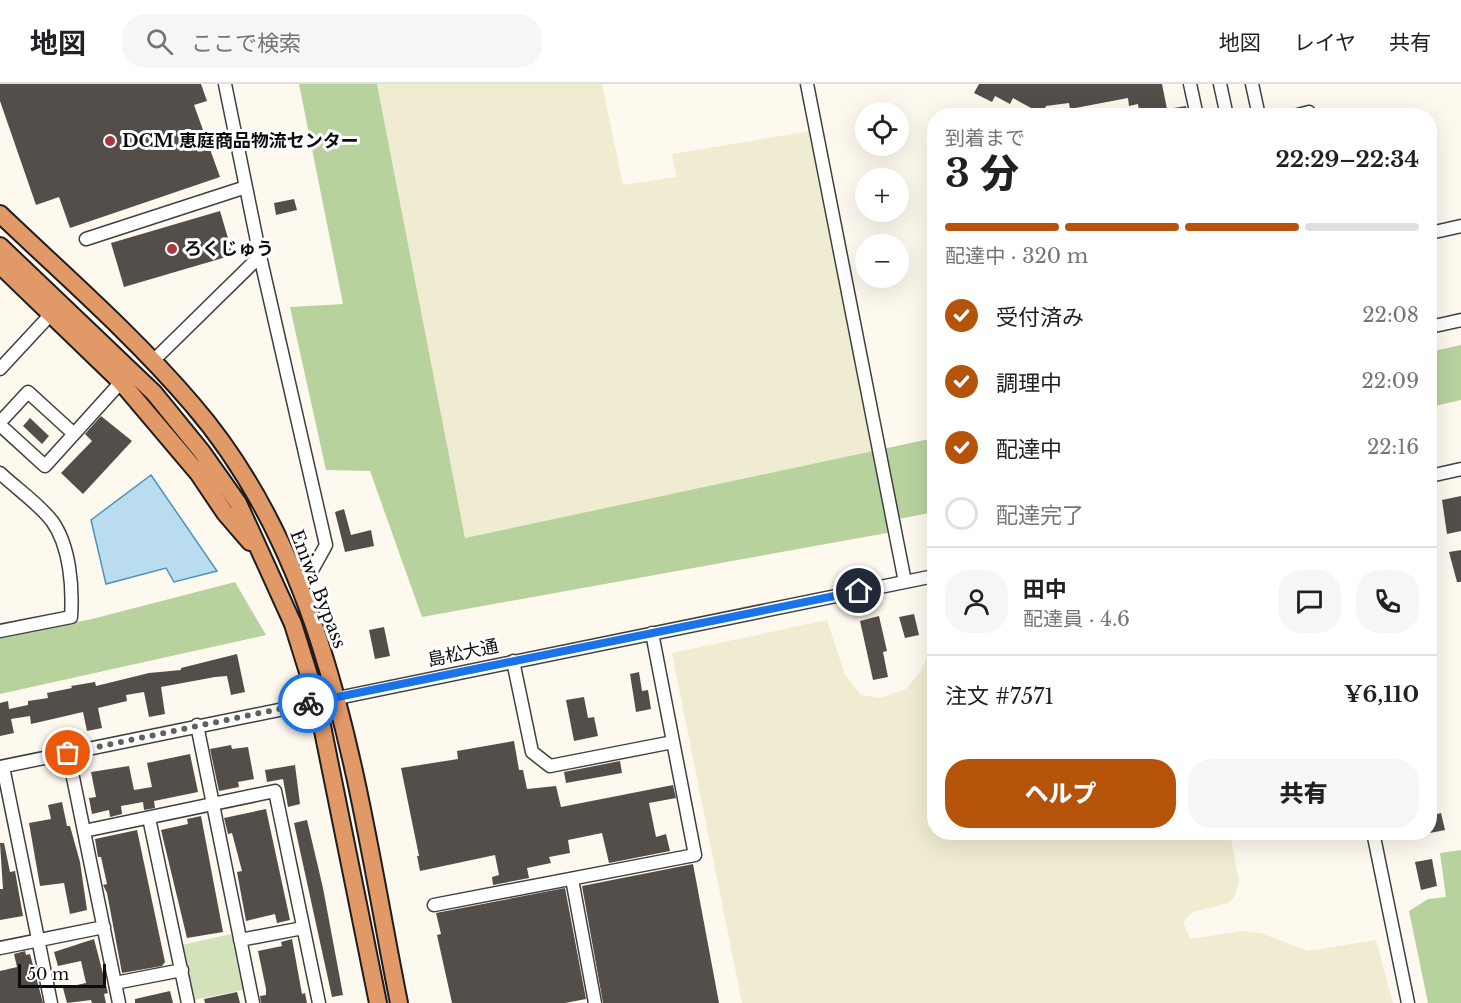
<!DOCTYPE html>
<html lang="ja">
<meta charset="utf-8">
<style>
body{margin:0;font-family:"Libre Baskerville","Noto Sans JP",serif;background:#f6f6f6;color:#202124;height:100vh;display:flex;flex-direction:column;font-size:22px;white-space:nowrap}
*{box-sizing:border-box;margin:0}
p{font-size:20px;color:#757577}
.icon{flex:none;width:33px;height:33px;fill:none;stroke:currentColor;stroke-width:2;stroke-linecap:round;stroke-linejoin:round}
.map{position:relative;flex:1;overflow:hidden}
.details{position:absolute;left:927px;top:24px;width:510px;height:732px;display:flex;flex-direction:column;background:#fff;border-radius:24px;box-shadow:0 6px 24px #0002}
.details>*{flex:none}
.fabs{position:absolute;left:855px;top:18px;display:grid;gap:12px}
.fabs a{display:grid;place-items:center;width:54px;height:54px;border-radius:50%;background:#fff;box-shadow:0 6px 24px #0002;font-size:30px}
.scale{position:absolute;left:18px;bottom:15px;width:88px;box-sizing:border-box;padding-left:6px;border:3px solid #0d0d0d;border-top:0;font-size:16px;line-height:21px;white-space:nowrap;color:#0d0d0d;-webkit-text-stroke:4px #fff;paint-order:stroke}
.pin{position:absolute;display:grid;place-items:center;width:51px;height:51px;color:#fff;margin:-26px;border:3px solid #fff;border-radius:50%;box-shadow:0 2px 6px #0007}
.courier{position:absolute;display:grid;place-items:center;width:60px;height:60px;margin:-30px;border:4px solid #1a73e8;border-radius:50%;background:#fff;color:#222;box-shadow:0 2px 8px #0007}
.headline em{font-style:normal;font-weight:800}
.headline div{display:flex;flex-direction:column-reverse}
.headline{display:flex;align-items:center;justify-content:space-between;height:102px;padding:0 18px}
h1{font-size:39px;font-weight:800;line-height:45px}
.bar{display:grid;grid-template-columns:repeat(4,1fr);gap:9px 6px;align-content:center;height:72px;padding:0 18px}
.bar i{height:8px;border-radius:4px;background:#e0e0e0}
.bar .selected{background:#b45309}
.bar p{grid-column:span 4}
.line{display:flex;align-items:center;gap:15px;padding:0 18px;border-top:2px solid #e0e0e0}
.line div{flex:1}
.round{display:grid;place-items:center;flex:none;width:63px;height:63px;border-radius:24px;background:#f6f6f6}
ol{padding:0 18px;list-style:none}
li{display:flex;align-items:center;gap:18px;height:66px}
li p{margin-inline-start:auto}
li .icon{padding:6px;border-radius:50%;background:#b45309;color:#fff;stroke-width:4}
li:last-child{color:#757577}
li i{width:33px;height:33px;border:3px solid #e0e0e0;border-radius:50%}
.button{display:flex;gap:12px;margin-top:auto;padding:12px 18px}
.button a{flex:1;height:69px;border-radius:24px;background:#b45309;color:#fff;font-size:24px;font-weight:800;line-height:69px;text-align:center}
.button a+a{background:#f6f6f6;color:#202124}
header{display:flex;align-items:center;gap:36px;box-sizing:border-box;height:84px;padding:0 30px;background:#fff;border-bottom:2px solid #e0e0e0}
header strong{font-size:28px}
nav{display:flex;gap:33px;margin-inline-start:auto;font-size:21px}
.search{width:420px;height:54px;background:#f6f6f6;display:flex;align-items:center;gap:15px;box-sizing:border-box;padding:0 21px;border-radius:24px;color:#757577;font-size:22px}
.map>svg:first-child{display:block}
.farmland{fill:#f0ecd2}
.green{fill:#d2e3bc}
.forest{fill:#b8d29e}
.water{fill:#b9ddee;stroke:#4a94bc;stroke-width:1.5}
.building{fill:#544e4b}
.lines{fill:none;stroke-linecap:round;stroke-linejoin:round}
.minor-casing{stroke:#404040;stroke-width:15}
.highway-casing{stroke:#1e1e1e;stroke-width:20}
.minor{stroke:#fff;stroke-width:12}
.highway{stroke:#e29968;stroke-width:16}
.done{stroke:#61605c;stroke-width:6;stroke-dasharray:0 10.8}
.route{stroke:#1a73e8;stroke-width:8}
.poi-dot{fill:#ab3742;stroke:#fff;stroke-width:2}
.labels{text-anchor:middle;stroke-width:6;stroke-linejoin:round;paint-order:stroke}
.poi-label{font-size:18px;font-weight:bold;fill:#0d0d0d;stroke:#fff;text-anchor:start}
.street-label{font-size:18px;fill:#0d0d0d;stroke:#fff}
</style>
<header>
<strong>地図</strong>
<div class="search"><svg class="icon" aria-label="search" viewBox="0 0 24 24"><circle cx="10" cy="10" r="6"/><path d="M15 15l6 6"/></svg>ここで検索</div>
<nav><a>地図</a><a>レイヤ</a><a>共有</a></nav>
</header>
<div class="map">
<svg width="1461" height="919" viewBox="0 0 1461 919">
<rect width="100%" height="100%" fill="#fdf9ef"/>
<!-- farmland -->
<path class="farmland" d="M377,0H602L623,101L676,93L672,70L810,47L874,368L465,454Z
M827,536L845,591L861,611L880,614L906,605L920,588L934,558V748L1230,749L1239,797L1235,811L1229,819L1193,828L1183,838L1190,855L1242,847L1261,849L1308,867L1376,856L1393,919H742L672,569Z"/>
<!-- green -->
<path class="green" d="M231,850L243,906L194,916L182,861Z"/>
<!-- forest -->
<path class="forest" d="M299,0H377L465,454L934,354V428L899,435L887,449L422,533L370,387L326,386L290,223L343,220Z
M1461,261V316L1430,323V268Z
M235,498L266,551L0,610V553L92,535Z
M1461,766V919H1428L1409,827L1428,815L1446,813L1440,769Z"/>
<!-- water -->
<path class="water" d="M151,391L217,487L174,498L166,484L106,500L91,436Z"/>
<!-- building -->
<path class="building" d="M0,0H201L207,17L194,21L220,93L70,144L59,113L36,121L0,17Z
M979,0H1162L1167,25L1186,22L1188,32H1140L1138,20L1129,22L1128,14L1070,25L1069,19L1046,22L1042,30L1013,14L1010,20L995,12L992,18L974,9Z
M294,115L297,126L276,131L274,119Z
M220,127L233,171L124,203L111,159Z
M101,332L132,357L83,410L61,389L92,357L85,350Z
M30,334L49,352L42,360L23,342Z
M1461,412V447L1447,450L1442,416Z
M344,425L351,451L371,446L374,462L345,468L335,428Z
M1461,466V498H1457L1449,468Z
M914,530L919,551L905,554L899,533Z
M879,532L887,567L883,568L888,593L873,596L860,537Z
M384,543L390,572L375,575L369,546Z
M237,570L245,608L231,611L227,592L215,593L161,603L165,630L149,633L144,608L126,611L127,617L98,624L102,644L87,647L83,628L31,640L30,632L11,635L14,649L0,652V619L8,617L9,625L28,621V617L48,614L47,609L72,604L71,602L95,598L96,602L149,589L181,586V584Z
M639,588L642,607L648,606L651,625L636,628L630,590Z
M584,613L588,634L594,633L598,652L574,657L566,616Z
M514,657L519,686H523L527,705L556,702L561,723L673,701L676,714L649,719L656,753L666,750L670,767L609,779L602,749L568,756L570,769L549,773L551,779L527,784L529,794L493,801L492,793L499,791L495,771L420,787L417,772H419L401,684L458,675L457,667Z
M231,661L232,665L248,663L254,695L238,698L239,703L219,707L210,665Z
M190,670L198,708L154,717L155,724L144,726L143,718L121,722L122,730L110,733L109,726L92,730L89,714L96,713L91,688L129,682L134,706L152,703L147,679Z
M620,677L622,689L566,699L564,688Z
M295,681L300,720L288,723L283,695L267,698L265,686Z
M62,718L67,742H70L80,778L87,826L70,830L64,799L40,802L29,739L51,735L48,721Z
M266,725L290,836L277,839L275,830L246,837L237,788L242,787L232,749L228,750L224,734Z
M1441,729L1445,746L1430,749V732Z
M201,732L223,848L187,854L161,746L188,740L187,735Z
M307,736L323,804L343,911L332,913L294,739Z
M137,746L165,878L162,882L122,889L107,809L103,801L107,800L101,773H98L95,755Z
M0,759H4L10,788L15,787L23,832L0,836V805H3Z
M1432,775L1437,802L1421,806L1415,778Z
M693,780L719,919H603L582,802Z
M565,804L586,915L565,919H452L437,851L441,850L436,829Z
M94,855L108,909L104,910L106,919H92L91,916L67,919L63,904L86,899L81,877L58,882L54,868Z
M292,855L302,910L305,909L307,919H261L260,912L266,911V905L258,867L282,862L281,858Z
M25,867L26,871L30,870L43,919H0V887L17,883L14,870Z
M170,907L173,919H135V915Z
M237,908L240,919H205L204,915Z"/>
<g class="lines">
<!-- minor casing -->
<g class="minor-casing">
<path id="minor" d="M225,0L260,172L326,461L301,506
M807,0L905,498
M1190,0L1197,32
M1220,0L1227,32
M1252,0L1259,32
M1294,32L1309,28L1310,32
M1430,149L1461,142
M86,155L246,103
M1430,243L1461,236
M153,277L260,172
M0,285L51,230
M4,334L28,308L74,350
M0,341L45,382L121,298
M0,389C17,405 38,419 52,437C70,462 73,503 71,533L0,547
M1430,392L1461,385
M513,577L532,668L550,682L673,658
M197,641L253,919
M68,669L119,919
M0,683L934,492
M3,683L51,919
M149,734L188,919
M84,747L275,707L319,919
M1373,748L1408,919
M572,795L595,919
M434,821L695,771L652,549
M240,856L303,844
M0,864L104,843
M115,899L182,886"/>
</g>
<!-- highway casing -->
<g class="highway-casing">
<path id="highway" d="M0,130C65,192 134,252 192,320C334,484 358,714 399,919
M0,162L154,309L202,368L238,419L293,540L317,617L378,919
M0,181L121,298L198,389L225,429L250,458"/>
</g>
<!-- minor -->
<use href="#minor" class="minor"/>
<!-- highway -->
<use href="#highway" class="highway"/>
</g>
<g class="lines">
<!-- done -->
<path class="done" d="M68,669L308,619"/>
<!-- route -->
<path class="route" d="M308,619L859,507"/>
</g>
<!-- markers -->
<g class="poi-dot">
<circle cx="110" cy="57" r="6"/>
<circle cx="172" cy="165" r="6"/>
</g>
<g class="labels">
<!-- poi labels -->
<g class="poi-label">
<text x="122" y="63">DCM 恵庭商品物流センター</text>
<text x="184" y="171">ろくじゅう</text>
</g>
<!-- street labels -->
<g class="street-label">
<text transform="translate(318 505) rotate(69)" y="6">Eniwa Bypass</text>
<text transform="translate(463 569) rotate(-12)" y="6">島松大通</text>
</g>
</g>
</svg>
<div class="fabs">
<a><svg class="icon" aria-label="locate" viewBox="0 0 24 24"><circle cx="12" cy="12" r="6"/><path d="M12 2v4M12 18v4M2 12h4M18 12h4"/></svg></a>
<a>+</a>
<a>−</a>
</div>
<div class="scale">50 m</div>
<div class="pin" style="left:68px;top:669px;background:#ea580c"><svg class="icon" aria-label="bag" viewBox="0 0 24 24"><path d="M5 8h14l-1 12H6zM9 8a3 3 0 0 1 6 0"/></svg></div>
<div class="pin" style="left:859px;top:507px;background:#1f2937"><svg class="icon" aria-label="home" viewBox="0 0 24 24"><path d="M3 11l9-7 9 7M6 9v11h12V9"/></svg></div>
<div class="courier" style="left:308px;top:619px"><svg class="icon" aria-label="bike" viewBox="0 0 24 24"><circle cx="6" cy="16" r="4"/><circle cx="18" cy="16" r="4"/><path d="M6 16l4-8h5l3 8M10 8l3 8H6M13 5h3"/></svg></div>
<section class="details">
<div class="headline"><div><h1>3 分</h1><p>到着まで</p></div><em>22:29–22:34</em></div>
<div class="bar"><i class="selected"></i><i class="selected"></i><i class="selected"></i><i></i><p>配達中 · 320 m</p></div>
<ol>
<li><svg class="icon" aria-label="check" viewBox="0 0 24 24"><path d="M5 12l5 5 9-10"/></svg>受付済み<p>22:08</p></li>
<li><svg class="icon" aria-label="check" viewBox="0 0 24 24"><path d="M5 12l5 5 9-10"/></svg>調理中<p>22:09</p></li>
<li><svg class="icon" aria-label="check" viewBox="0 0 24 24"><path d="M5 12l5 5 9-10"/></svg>配達中<p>22:16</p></li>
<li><i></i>配達完了</li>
</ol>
<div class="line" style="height:108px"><a class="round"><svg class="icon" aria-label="person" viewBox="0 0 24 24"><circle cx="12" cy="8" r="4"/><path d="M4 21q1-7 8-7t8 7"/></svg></a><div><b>田中</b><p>配達員 · 4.6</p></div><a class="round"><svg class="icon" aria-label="chat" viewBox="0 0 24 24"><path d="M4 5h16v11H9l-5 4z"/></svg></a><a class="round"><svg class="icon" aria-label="phone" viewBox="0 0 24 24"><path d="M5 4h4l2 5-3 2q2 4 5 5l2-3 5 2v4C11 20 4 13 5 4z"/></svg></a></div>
<div class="line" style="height:78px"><div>注文 #7571</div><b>¥6,110</b></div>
<div class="button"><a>ヘルプ</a><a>共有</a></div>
</section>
</div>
